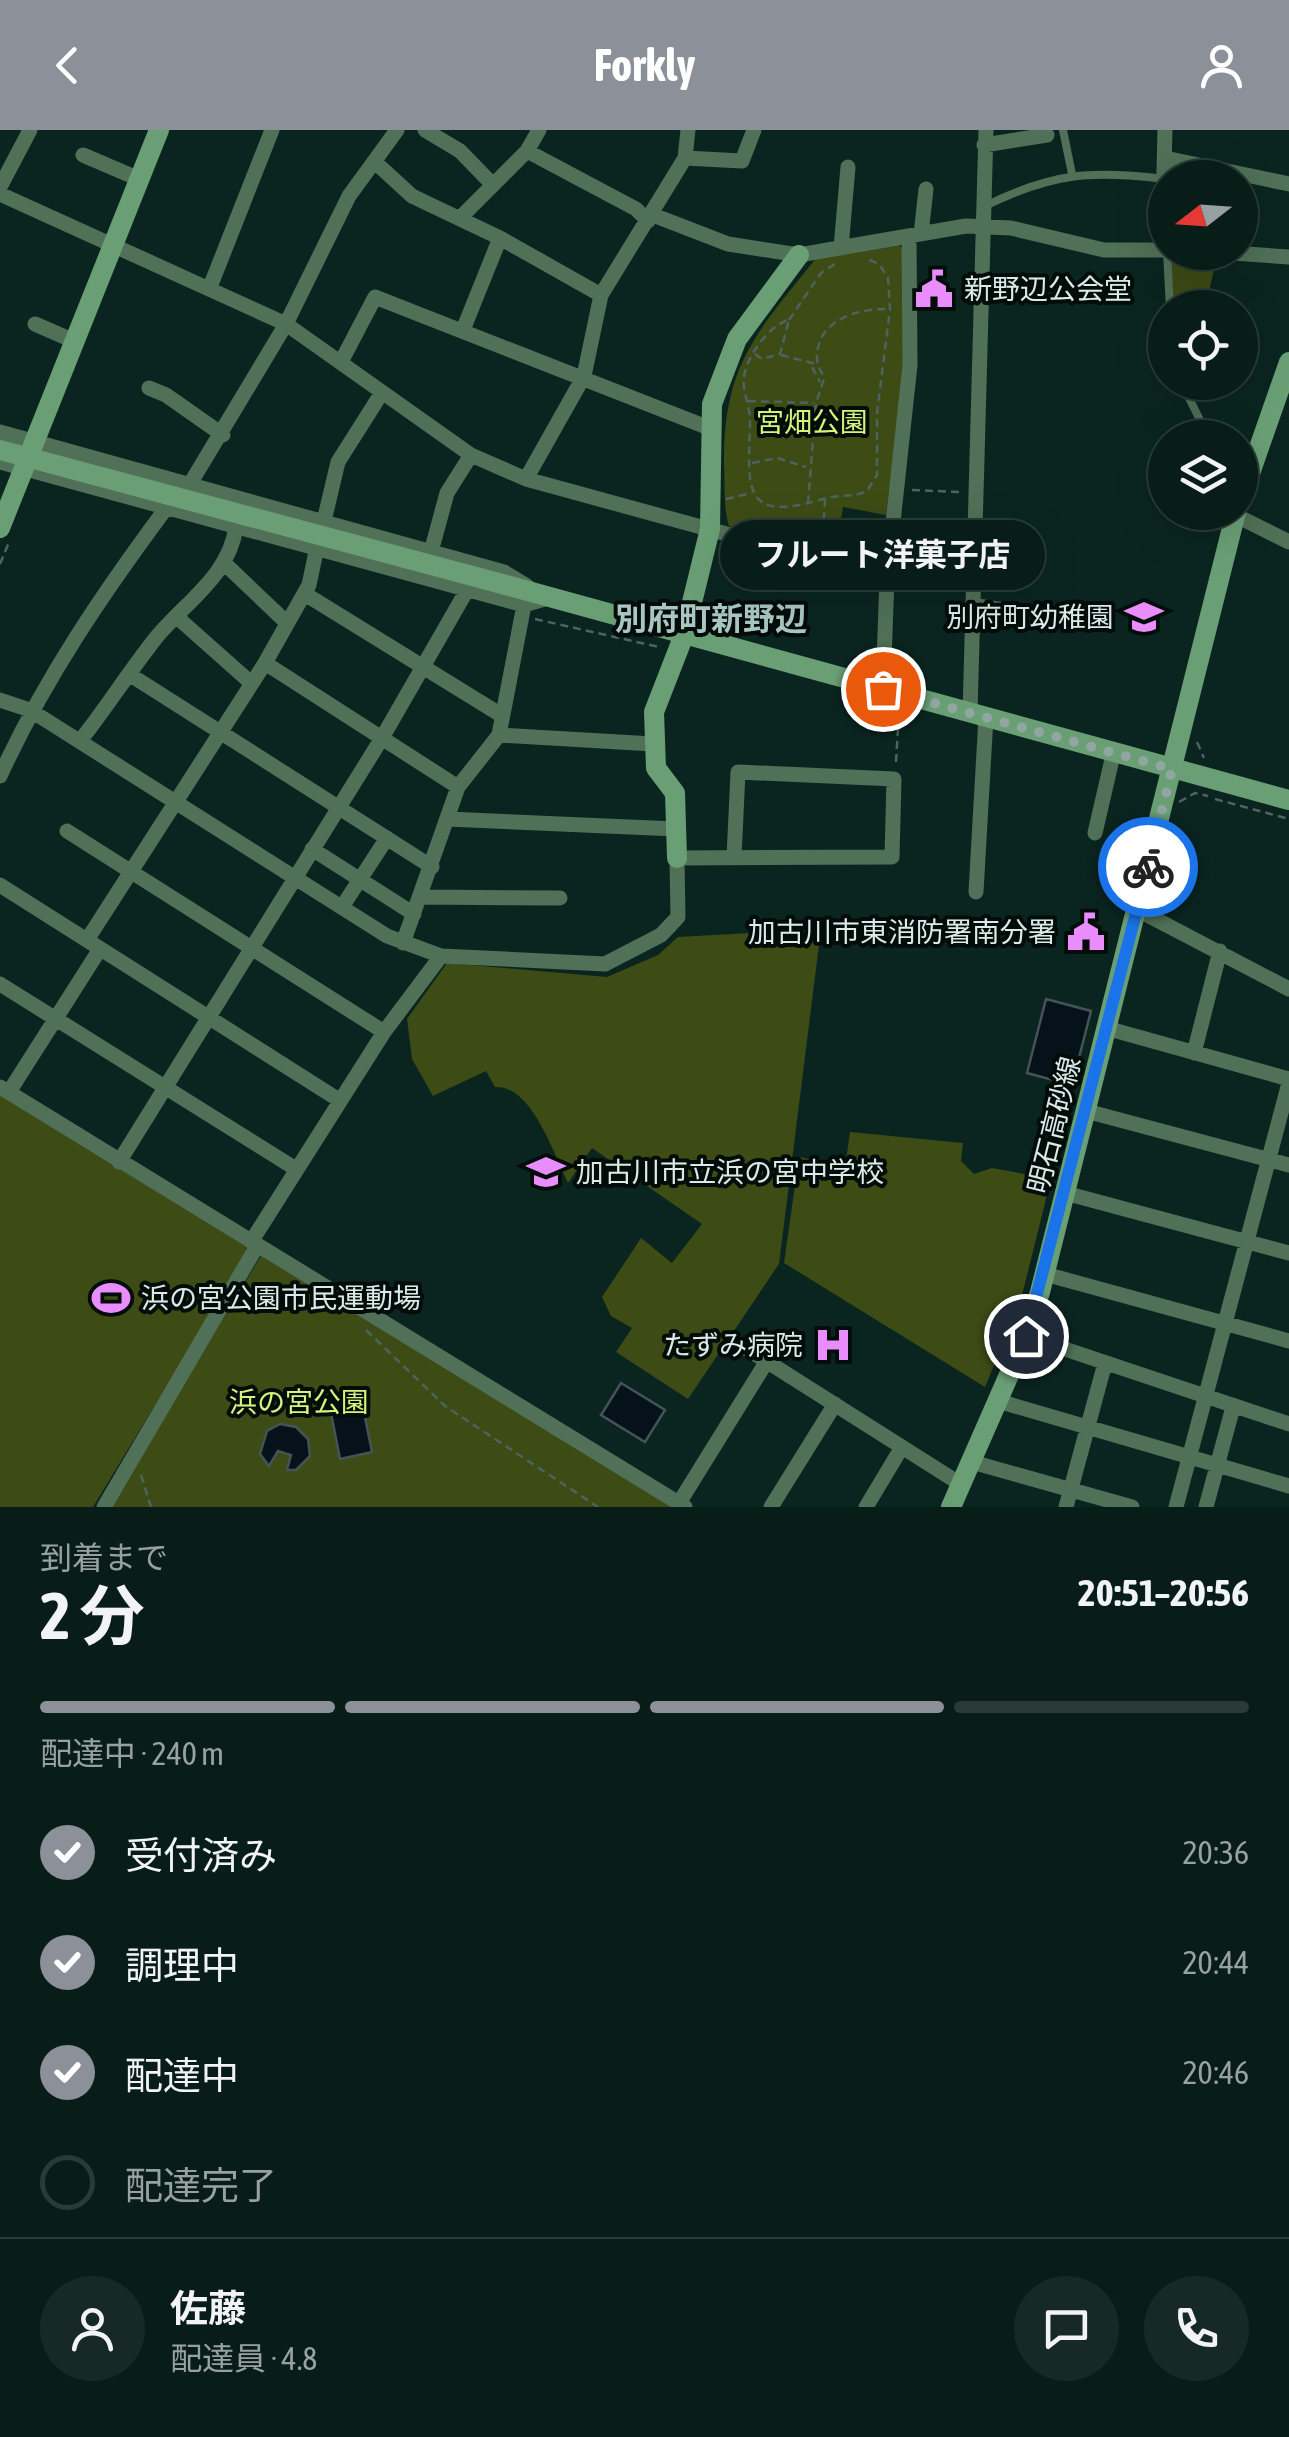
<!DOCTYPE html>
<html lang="ja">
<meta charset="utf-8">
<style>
body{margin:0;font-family:"Asap Condensed","Noto Sans JP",sans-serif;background:#162925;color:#f1f3f6;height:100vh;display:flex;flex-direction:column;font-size:38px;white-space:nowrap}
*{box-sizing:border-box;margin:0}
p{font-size:32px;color:#98a1a2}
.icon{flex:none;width:55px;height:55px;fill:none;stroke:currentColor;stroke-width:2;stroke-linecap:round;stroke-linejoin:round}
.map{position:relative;height:1377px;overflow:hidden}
.side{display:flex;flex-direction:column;background:#081c18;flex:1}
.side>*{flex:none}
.needle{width:65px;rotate:253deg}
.controls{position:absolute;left:1148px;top:30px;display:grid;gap:20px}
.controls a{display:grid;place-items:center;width:110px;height:110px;border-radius:50%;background:#081c18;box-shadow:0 10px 40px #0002,0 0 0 2px #293a37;font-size:50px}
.pin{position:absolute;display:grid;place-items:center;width:85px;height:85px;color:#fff;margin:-42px;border:5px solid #fff;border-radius:50%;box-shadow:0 2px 10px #0007}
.courier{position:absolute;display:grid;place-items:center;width:100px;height:100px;margin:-50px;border:8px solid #1a73e8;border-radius:50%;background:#fff;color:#222;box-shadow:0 2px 12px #0007}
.bubble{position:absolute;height:70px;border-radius:35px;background:#081c18;box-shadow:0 10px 40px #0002,0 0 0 2px #293a37;font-size:32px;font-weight:700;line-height:70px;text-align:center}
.headline em{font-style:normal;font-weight:700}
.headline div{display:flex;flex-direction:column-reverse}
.headline{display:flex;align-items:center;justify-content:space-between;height:170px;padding:0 40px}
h1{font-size:65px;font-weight:700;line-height:75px}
.bar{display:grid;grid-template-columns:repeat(4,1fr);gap:15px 10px;align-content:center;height:120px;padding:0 40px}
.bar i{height:12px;border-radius:8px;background:#293a37}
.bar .active{background:#8c9099}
.bar p{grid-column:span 4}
.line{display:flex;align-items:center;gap:25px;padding:0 40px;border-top:2px solid #293a37}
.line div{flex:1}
.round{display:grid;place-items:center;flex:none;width:105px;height:105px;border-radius:52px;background:#162925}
ol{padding:0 40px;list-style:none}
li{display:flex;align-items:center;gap:30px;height:110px}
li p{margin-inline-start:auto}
li .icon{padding:10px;border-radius:50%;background:#8c9099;color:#fff;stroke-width:4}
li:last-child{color:#98a1a2}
li i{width:55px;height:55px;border:5px solid #293a37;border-radius:50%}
header{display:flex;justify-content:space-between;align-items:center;height:130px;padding:0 40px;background:#8c9099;color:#fff;font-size:45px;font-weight:700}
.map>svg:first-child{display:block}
.green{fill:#3d4b15}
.water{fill:#05121a;stroke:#455357;stroke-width:2.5}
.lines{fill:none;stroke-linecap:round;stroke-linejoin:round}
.path{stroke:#4c635f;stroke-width:2.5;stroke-dasharray:8 5;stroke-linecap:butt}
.lane{stroke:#507057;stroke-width:8}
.street{stroke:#507057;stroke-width:15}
.secondary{stroke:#6a9f75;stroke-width:20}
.secondary-bridge{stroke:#6a9f75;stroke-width:20}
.done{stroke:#91a5a1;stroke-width:10;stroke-dasharray:0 18}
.route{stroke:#1a73e8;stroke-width:12}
.labels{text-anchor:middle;stroke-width:8;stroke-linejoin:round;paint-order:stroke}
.poi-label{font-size:28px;fill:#daeae6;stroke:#030c09;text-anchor:start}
.park-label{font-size:28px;fill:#d3f57b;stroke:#030c09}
.street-label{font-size:28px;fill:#daeae6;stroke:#030c09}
.quarter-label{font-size:32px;font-weight:bold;fill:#a9c7c0;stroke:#030c09}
</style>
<header><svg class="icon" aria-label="back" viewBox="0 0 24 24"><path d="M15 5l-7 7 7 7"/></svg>Forkly<svg class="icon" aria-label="person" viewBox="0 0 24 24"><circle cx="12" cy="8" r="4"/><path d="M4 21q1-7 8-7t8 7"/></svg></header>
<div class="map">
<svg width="1289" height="1377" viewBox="0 0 1289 1377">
<rect width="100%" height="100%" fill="#0a2520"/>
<!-- green -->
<path class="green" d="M898,114L903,119L905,234L886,385L843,377L835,426L729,396C723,377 725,355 724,334C723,234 758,201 817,127Z
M1170,128H1217L1205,177H1174Z
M821,799L779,1134L688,1269L616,1222L632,1198L611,1186L602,1167L641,1108L672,1133L702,1094L592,1018L568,1053C554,1025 532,955 495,957L486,941L433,966L412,929L407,889L447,833L607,847L658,825L678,807Z
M0,965L244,1115L248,1122L93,1377H0Z
M850,1002L963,1013L961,1031L974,1044L992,1038L1051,1049L1020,1173L985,1257L784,1133L799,1027L845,1037Z
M262,1124L671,1377H110Z"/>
<!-- water -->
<path class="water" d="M1046,869L1091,881L1072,955L1027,943Z
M621,1253L665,1280L645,1312L601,1285Z
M362,1272L372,1322L340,1329L330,1278Z
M280,1294L296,1297L308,1309L310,1326L296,1340H287L291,1325L278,1321L269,1336L260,1324L267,1301Z"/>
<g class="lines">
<!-- path -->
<path class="path" d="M789,190L821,143L835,134
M755,224L762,229L780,224L789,190C770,194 745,228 744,248C742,263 751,278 750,293C748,360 742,393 823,369C838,364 853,368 867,361L877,345V283L890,179L888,148L879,134L867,129
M781,225L816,234
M812,237L820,252
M748,271L814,273
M752,333L777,328L806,337
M912,360L959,362
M726,369L752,363
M808,373L816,273L824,249C822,241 816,235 817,227C817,190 858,178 888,179
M822,416L825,370
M0,434L9,412
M535,489L659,517
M1197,612L1204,628
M896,632L899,580
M1215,669L1289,689
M1179,672L1195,663L1208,666
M366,1200L445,1276L598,1377
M141,1345L151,1377"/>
<!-- lane -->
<path class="lane" d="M1063,0L1072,44
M985,76C1052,43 1091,40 1164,49
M1167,122L1170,178
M1181,252L1209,308
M974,472L1073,486"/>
<!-- street -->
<path class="street" d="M425,0L460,21L493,55
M984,15L1047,5
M527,21L539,0
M83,25L139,49
M685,28L742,31L754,0
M1165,28L1289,54
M375,32L412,66L500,108L601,165
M0,57L30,0
M0,64L286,194L471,325L526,349L887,448
M653,85L728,114L799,125L966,96L1011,98L1104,120H1165
M460,88L527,21L636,79L648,91
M921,104L926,59
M841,118L848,37
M1162,119L1165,0
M1218,122L1289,127
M210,157L272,0
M35,194L74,211
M463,200L500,108
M341,232L375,167L709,298
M149,258L166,265L223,305
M0,302L504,442L527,456
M0,332L524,475L548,468
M526,349L584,246L601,165L685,28L688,0
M190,354L286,194L349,66L397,0
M1235,385L1289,412
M324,391L338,332L381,264
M431,422L447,363L471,325
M224,433L286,492
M305,464L501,585
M178,488L250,552
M265,533L458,657
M132,546L432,737
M883,559L887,448L910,235L909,107
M0,570L30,580L387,806L441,826L605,834L661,805L678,787L677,728L892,727L894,649L738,642L734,727
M970,583L986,0
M499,605L653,614
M80,611C106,578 129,542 155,509C184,473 230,446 236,396
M0,646C45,548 103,463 167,377
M447,689L676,699
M67,701L384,902
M1095,703L1113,625
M312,719L414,784
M0,755L339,970
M976,762L986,587
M420,767L560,768
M342,777L387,708
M1136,779L1289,859
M87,810L265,533L309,455L317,417
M403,813L458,657L499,605L524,475
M0,854L296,1039
M1106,898L1289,949
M1194,923L1220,821
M0,957L685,1377
M9,962L100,819
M1086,981L1289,1035
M119,1032L382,608L467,460
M1065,1063L1289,1123
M251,1112L384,902L441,826
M1045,1144L1289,1211
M1026,1206L1289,1294
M736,1212L962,1355
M998,1271L1289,1356
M972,1332L1132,1377
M679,1373L767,1231
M104,1377L257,1116
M771,1377L835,1274
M866,1377L902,1317
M1066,1377L1105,1233
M1176,1377L1289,953
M1206,1377L1233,1277"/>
<!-- secondary -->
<path class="secondary" d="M1240,372L1289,232
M0,398L159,0
M506,455L1289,670
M677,728L675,663L656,638L654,582L684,505L710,399L712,274L737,209L799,125
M951,1377L1026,1206L1040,1162L1236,382"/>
<!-- secondary-bridge -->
<path class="secondary-bridge" d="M0,320L506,455"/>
</g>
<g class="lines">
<!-- done -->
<path class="done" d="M883,559L1172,639L1148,737"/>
<!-- route -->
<path class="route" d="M1026,1206L1148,737"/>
</g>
<!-- icons -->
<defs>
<g id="civic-bare" transform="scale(3)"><path d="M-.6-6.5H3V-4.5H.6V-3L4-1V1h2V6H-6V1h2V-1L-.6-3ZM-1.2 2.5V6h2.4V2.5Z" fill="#ea8dfc" stroke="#030c09" stroke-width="2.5" paint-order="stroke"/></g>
<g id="school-bare" transform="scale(3)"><path d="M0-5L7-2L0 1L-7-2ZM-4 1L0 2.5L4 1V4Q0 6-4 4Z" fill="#ea8dfc" stroke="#030c09" stroke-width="2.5" paint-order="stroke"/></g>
<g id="stadium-bare" transform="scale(3)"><path d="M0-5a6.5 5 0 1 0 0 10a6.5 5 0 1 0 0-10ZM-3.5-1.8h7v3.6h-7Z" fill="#ea8dfc" stroke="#030c09" stroke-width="2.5" paint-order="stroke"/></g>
<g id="hospital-bare" transform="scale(3)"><path d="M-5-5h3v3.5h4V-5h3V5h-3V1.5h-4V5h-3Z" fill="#ea8dfc" stroke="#030c09" stroke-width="2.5" paint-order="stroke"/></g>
</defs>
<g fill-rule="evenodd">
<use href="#civic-bare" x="934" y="159"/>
<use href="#school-bare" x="1144" y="487"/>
<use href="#civic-bare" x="1086" y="802"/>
<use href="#school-bare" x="546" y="1042"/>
<use href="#stadium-bare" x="111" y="1168"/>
<use href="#hospital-bare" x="833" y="1215"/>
</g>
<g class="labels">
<!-- poi labels -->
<g class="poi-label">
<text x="964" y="169">新野辺公会堂</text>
<text x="1114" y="497" text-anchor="end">別府町幼稚園</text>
<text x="1056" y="812" text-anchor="end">加古川市東消防署南分署</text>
<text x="576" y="1052">加古川市立浜の宮中学校</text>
<text x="141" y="1178">浜の宮公園市民運動場</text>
<text x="803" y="1225" text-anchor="end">たずみ病院</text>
</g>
<!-- park labels -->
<g class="park-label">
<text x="812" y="302">宮畑公園</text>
<text x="299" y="1282">浜の宮公園</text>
</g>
<!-- street labels -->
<g class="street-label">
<text transform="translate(1054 995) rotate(-76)" y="10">明石高砂線</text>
</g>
<!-- quarter labels -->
<g class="quarter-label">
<text x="711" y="500">別府町新野辺</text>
</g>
</g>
</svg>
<div class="controls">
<a><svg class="needle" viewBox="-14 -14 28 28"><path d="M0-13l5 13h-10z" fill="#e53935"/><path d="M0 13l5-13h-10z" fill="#98a1a2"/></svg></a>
<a><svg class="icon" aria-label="locate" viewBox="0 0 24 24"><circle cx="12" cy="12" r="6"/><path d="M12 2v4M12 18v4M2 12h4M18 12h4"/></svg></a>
<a><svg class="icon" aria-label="layers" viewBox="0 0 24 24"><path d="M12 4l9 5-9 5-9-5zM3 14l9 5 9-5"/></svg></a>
</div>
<div class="pin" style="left:883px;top:559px;background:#ea580c"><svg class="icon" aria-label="bag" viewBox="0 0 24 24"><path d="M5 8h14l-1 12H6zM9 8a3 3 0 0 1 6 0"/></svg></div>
<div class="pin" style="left:1026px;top:1206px;background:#1f2937"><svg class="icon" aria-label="home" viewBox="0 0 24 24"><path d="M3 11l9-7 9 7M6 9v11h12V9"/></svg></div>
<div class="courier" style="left:1148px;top:737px"><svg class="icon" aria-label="bike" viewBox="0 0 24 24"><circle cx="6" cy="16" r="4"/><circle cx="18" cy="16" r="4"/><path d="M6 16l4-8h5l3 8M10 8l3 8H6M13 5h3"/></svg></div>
<div class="bubble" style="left:720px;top:390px;width:325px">フルート洋菓子店</div>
</div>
<section class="side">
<div class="headline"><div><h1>2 分</h1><p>到着まで</p></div><em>20:51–20:56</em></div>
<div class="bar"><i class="active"></i><i class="active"></i><i class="active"></i><i></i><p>配達中 · 240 m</p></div>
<ol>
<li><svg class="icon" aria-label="check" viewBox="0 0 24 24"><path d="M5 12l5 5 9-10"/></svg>受付済み<p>20:36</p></li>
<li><svg class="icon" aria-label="check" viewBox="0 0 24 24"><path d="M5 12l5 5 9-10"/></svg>調理中<p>20:44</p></li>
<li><svg class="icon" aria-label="check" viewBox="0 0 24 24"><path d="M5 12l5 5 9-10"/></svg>配達中<p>20:46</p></li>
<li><i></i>配達完了</li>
</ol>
<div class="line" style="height:180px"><a class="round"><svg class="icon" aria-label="person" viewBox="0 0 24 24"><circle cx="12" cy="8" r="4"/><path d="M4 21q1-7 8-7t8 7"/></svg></a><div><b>佐藤</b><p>配達員 · 4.8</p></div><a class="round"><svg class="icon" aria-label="chat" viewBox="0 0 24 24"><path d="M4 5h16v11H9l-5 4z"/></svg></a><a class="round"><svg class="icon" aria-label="phone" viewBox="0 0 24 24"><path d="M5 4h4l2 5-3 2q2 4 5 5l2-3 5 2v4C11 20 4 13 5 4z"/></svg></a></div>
</section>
